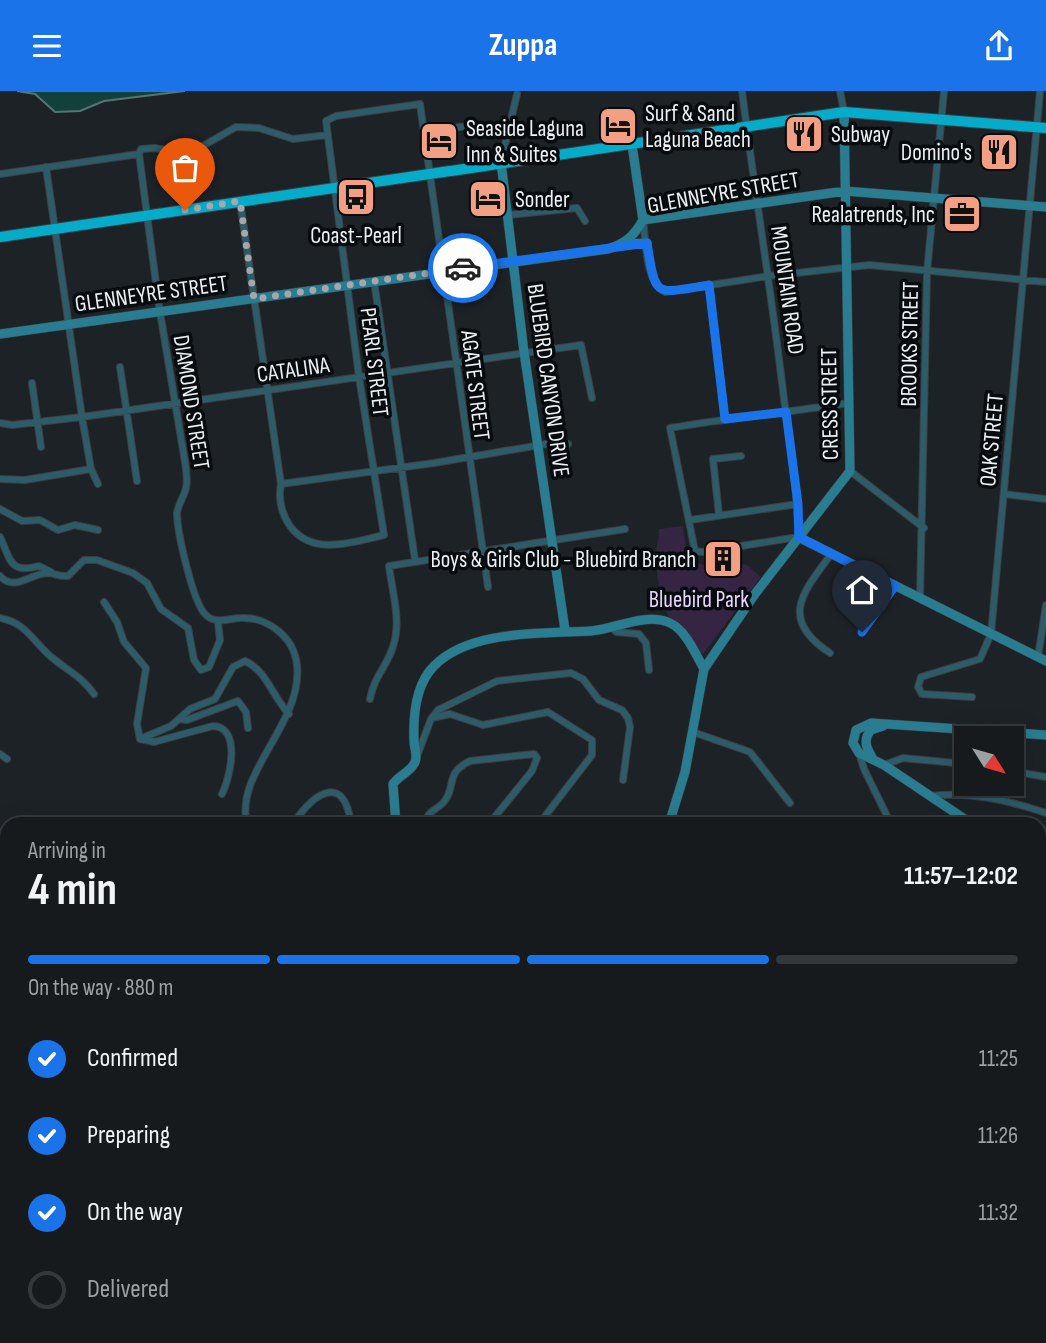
<!DOCTYPE html>
<meta charset="utf-8">
<style>
body{margin:0;font-family:"Sofia Sans Condensed",sans-serif;background:#23272a;color:#f1f3f6;height:100vh;display:flex;flex-direction:column;font-size:26px;white-space:nowrap}
*{box-sizing:border-box;margin:0}
p{font-size:23px;color:#9ea1a4}
.icon{flex:none;width:38px;height:38px;fill:none;stroke:currentColor;stroke-width:2;stroke-linecap:round;stroke-linejoin:round}
.map{position:relative;flex:1;overflow:hidden}
.sheet{position:absolute;left:0px;top:726px;width:1046px;height:527px;display:flex;flex-direction:column;background:#161a1d;border-radius:21px 21px 0 0;box-shadow:0 7px 28px #0002,0 0 0 2px #35383b}
.sheet>*{flex:none}
.needle{width:46px;rotate:127deg}
.fabs{position:absolute;left:954px;top:635px;display:grid;gap:14px}
.fabs a{display:grid;place-items:center;width:70px;height:70px;border-radius:0px;background:#161a1d;box-shadow:0 7px 28px #0002,0 0 0 2px #35383b;font-size:35px}
.pin{position:absolute;display:grid;place-items:center;width:60px;height:60px;color:#fff;margin:-72px -30px;border-radius:50% 50% 50% 0;rotate:-45deg;box-shadow:0 0 7px #0007}
.pin .icon{rotate:45deg}
.courier{position:absolute;display:grid;place-items:center;width:70px;height:70px;margin:-35px;border:5px solid #1a73e8;border-radius:50%;background:#fff;color:#222;box-shadow:0 2px 9px #0007}
.headline em{font-style:normal;font-weight:700}
.headline div{display:flex;flex-direction:column-reverse}
.headline{display:flex;align-items:center;justify-content:space-between;height:119px;padding:0 28px}
h1{font-size:46px;font-weight:700;line-height:52px}
.bar{display:grid;grid-template-columns:repeat(4,1fr);gap:10px 7px;align-content:center;height:84px;padding:0 28px}
.bar i{height:9px;border-radius:5px;background:#35383b}
.bar .active{background:#1a73e8}
.bar p{grid-column:span 4}
ol{padding:0 28px;list-style:none}
li{display:flex;align-items:center;gap:21px;height:77px}
li p{margin-inline-start:auto}
li .icon{padding:7px;border-radius:50%;background:#1a73e8;color:#fff;stroke-width:4}
li:last-child{color:#9ea1a4}
li i{width:38px;height:38px;border:4px solid #35383b;border-radius:50%}
header{display:flex;justify-content:space-between;align-items:center;height:91px;padding:0 28px;background:#1a73e8;color:#fff;font-size:32px;font-weight:700}
.map>svg:first-child{display:block}
.green{fill:#352543}
.water{fill:#12403b;stroke:#547572;stroke-width:2}
.lines{fill:none;stroke-linecap:round;stroke-linejoin:round}
.street-casing{stroke:#3a3f44;stroke-width:8}
.secondary-casing{stroke:#3a3f44;stroke-width:10}
.highway-casing{stroke:#3a3f44;stroke-width:12}
.street{stroke:#2d5c68;stroke-width:6}
.secondary{stroke:#2a7c90;stroke-width:9}
.highway{stroke:#04acca;stroke-width:10}
.done{stroke:#a4a8ac;stroke-width:7;stroke-dasharray:0 12.6}
.route{stroke:#1a73e8;stroke-width:9}
.labels{text-anchor:middle;stroke-width:7;stroke-linejoin:round;paint-order:stroke}
.poi-label{font-size:23px;fill:#edf0f4;stroke:#090c0e;text-anchor:start}
.street-label{font-size:23px;fill:#edf0f4;stroke:#090c0e}
.park-label{font-size:23px;fill:#ebd7fd;stroke:#090c0e}
</style>
<header><svg class="icon" aria-label="menu" viewBox="0 0 24 24"><path d="M4 6h16M4 12h16M4 18h16"/></svg>Zuppa<svg class="icon" aria-label="share" viewBox="0 0 24 24"><path d="M12 15V3M7 8l5-5 5 5M5 13v7h14v-7"/></svg></header>
<div class="map">
<svg width="1046" height="1252" viewBox="0 0 1046 1252">
<rect width="100%" height="100%" fill="#1d2227"/>
<!-- green -->
<path class="green" d="M683,435L687,468L711,477L746,473L761,486L703,563C669,545 656,502 656,465C656,456 659,447 659,438Z
M7,1068V1246H295L294,1252H0V1069Z
M831,1246H940L942,1252H830Z"/>
<!-- water -->
<path class="water" d="M17,0H185L104,10L80,20L55,21L35,3Z"/>
<g class="lines">
<!-- street casing -->
<g class="street-casing">
<path id="street" d="M742,0C755,103 772,205 784,308C790,354 798,399 798,446L703,461L695,460L670,337C730,327 789,321 849,312
M840,0L844,21
M424,41L474,34
M139,63L159,215L185,371C186,379 188,389 186,397C184,406 178,413 177,422C177,440 193,513 206,524C216,534 229,527 241,527C268,526 294,546 297,574C303,633 234,681 247,733
M501,71L517,3
M46,76L82,326L91,378L98,393
M0,83L139,63L141,58L155,57L181,62L194,60L236,36L259,37L293,48L327,44
M240,110L281,393C278,409 281,422 290,435C312,466 354,451 384,444L359,286L326,30L336,25L420,13L488,496
M508,124L577,117L585,130
M643,129C646,149 645,192 665,201L769,185L869,174L1046,191
M374,190L415,469
M709,194L725,328
M120,276L137,390
M32,292L41,356
M0,332L12,334L82,326L581,254L592,307
M850,380L924,437
M0,388L25,389L91,378
M281,393L434,372L552,352L568,353
M1004,403L1046,408
M0,418L22,430L40,429L58,439L75,434L98,439
M719,424L713,368L741,365
M690,429L798,413
M0,446C11,469 9,483 39,475L51,481
M0,485C14,501 30,483 47,482C55,482 59,486 68,485L84,469H97L133,482L147,492L161,518L188,537L194,569L201,579L209,576L220,549L218,531
M920,506L927,181L944,0
M104,511L117,531L124,551L146,577L137,633L140,648
M0,527C25,532 31,547 48,563C64,578 81,584 94,603
M612,535L616,541L639,543L646,552L649,579
M862,541L895,495
M830,562C778,528 803,501 832,462
M1038,566L1046,514
M972,606L922,603L918,596L921,586L980,568L991,543L1040,0
M370,608C375,582 389,574 394,552C401,529 392,499 389,475L625,438
M432,627L450,623L483,634L548,621L592,649V664L539,733
M179,628L187,629L238,610L246,621L248,637
M693,641L750,661L790,712
M140,648L171,635L190,618L215,608L233,576L245,570C267,580 272,605 289,623
M140,648L154,651L213,635C242,636 230,687 222,703
M859,662L864,678L891,733
M0,663L7,668
M417,665L431,628L438,619L497,590L571,582L583,588L599,609L622,619L628,627L630,636L623,689
M884,674L903,667L966,673
M1012,680L1046,686
M931,705C970,700 1010,710 1046,722
M293,733C313,703 344,680 351,733
M425,733C427,720 435,720 443,712C457,697 444,682 470,670L534,663L537,667L532,680L489,733
M0,741L7,747
M0,819L7,824
M0,841L7,832
M1040,854L1046,859
M1040,915L1046,929
M0,974L7,979
M0,1031L7,1022
M1040,1096L1046,1102
M1040,1163L1046,1157
M1040,1232L1046,1230
M537,1246L540,1252
M575,1252L583,1246
M634,1252L635,1246
M658,1252L670,1246
M986,1252L988,1246
M1022,1252L1025,1246"/>
</g>
<!-- secondary casing -->
<g class="secondary-casing">
<path id="secondary" d="M632,54L643,129
M501,71L524,261L565,539
M643,129L845,100L1046,116
M624,153L647,152
M0,243L608,158C626,152 634,145 643,129
M798,446L1046,570
M704,578L755,503L850,380L844,21
M873,668C867,658 862,649 871,639L883,635
M396,733L393,693C399,684 411,681 415,671C418,665 414,657 414,650C413,625 415,594 434,575C470,538 544,543 591,540C616,538 645,521 670,532C686,539 696,564 704,578L685,681L669,733
M972,733L884,674L859,662L853,652L856,639L871,632L1046,644
M1040,759L1046,764
M0,897L7,903
M467,1246L477,1252
M602,1246V1252
M378,1252L394,1246
M494,1252L504,1246
M725,1252L732,1246
M778,1252V1246"/>
</g>
<!-- highway casing -->
<g class="highway-casing">
<path id="highway" d="M451,80L844,21L1046,37
M0,146L450,80"/>
</g>
<!-- street -->
<use href="#street" class="street"/>
<!-- secondary -->
<use href="#secondary" class="secondary"/>
<!-- highway -->
<use href="#highway" class="highway"/>
</g>
<g class="lines">
<!-- done -->
<path class="done" d="M185,119L240,110L254,208L463,177"/>
<!-- route -->
<path class="route" d="M463,177L647,152C656,208 654,203 709,194L725,328L786,321L798,413L799,446L895,495L862,541"/>
</g>
<!-- icons -->
<defs>
<g id="hotel-square" transform="scale(2.0125)"><rect x="-9" y="-9" width="18" height="18" rx="4" fill="#f39f83" stroke="#090c0e"/><path d="M-6-4.5h1.5V1H6V5H4.5V3h-9V5H-6ZM-4 0a1.8 1.8 0 1 1 3.6 0ZM.5 0V-2.5h3Q6-2.5 6 0Z" fill="#111"/></g>
<g id="restaurant-square" transform="scale(2.0125)"><rect x="-9" y="-9" width="18" height="18" rx="4" fill="#f39f83" stroke="#090c0e"/><path d="M-5-6h1v4h1v-4h1v4h1v-4h1v5L-1.5 .5V6h-2V.5L-5-1ZM5-6V6H3V1.5H1.5Q1.5-4 5-6Z" fill="#111"/></g>
<g id="bus-square" transform="scale(2.0125)"><rect x="-9" y="-9" width="18" height="18" rx="4" fill="#f39f83" stroke="#090c0e"/><path d="M-5-6H5V4H4V6H2V4H-2V6H-4V4H-5ZM-3.5-4V0h7V-4ZM-3.5 1.2v1.5H-2V1.2ZM2 1.2v1.5H3.5V1.2Z" fill="#111"/></g>
<g id="office-square" transform="scale(2.0125)"><rect x="-9" y="-9" width="18" height="18" rx="4" fill="#f39f83" stroke="#090c0e"/><path d="M-6-3h4V-5.5h4V-3h4V5H-6ZM-1-4.5V-3h2v-1.5ZM-6 0V1H6V0Z" fill="#111"/></g>
<g id="building-square" transform="scale(2.0125)"><rect x="-9" y="-9" width="18" height="18" rx="4" fill="#f39f83" stroke="#090c0e"/><path d="M-4-6H4V6H1V3H-1V6H-4ZM-2.5-4.3h1.7v1.8h-1.7ZM.8-4.3h1.7v1.8H.8ZM-2.5-1h1.7V.8h-1.7ZM.8-1h1.7V.8H.8Z" fill="#111"/></g>
</defs>
<g fill-rule="evenodd">
<use href="#hotel-square" x="618" y="35"/>
<use href="#restaurant-square" x="804" y="43"/>
<use href="#hotel-square" x="439" y="50"/>
<use href="#restaurant-square" x="999" y="61"/>
<use href="#bus-square" x="356" y="106"/>
<use href="#hotel-square" x="488" y="108"/>
<use href="#office-square" x="962" y="123"/>
<use href="#building-square" x="723" y="468"/>
</g>
<g class="labels">
<!-- poi labels -->
<g class="poi-label">
<text x="645" y="30">Surf &amp; Sand<tspan x="645" dy="26">Laguna Beach</tspan></text>
<text x="466" y="45">Seaside Laguna<tspan x="466" dy="26">Inn &amp; Suites</tspan></text>
<text x="831" y="51">Subway</text>
<text x="972" y="69" text-anchor="end">Domino's</text>
<text x="515" y="116">Sonder</text>
<text x="935" y="131" text-anchor="end">Realatrends, Inc</text>
<text x="356" y="152" text-anchor="middle">Coast-Pearl</text>
<text x="696" y="476" text-anchor="end">Boys &amp; Girls Club - Bluebird Branch</text>
</g>
<!-- street labels -->
<g class="street-label">
<text transform="translate(723 101) rotate(-10)" y="8">GLENNEYRE STREET</text>
<text transform="translate(788 199) rotate(82)" y="8">MOUNTAIN ROAD</text>
<text transform="translate(151 202) rotate(-8)" y="8">GLENNEYRE STREET</text>
<text transform="translate(909 253) rotate(-89)" y="8">BROOKS STREET</text>
<text transform="translate(375 271) rotate(83)" y="8">PEARL STREET</text>
<text transform="translate(293 278) rotate(-8)" y="8">CATALINA</text>
<text transform="translate(549 289) rotate(82)" y="8">BLUEBIRD CANYON DRIVE</text>
<text transform="translate(476 294) rotate(83)" y="8">AGATE STREET</text>
<text transform="translate(192 311) rotate(81)" y="8">DIAMOND STREET</text>
<text transform="translate(829 313) rotate(-91)" y="8">CRESS STREET</text>
<text transform="translate(991 349) rotate(-85)" y="8">OAK STREET</text>
</g>
<!-- park labels -->
<g class="park-label">
<text x="699" y="516">Bluebird Park</text>
</g>
</g>
</svg>
<div class="fabs">
<a><svg class="needle" viewBox="-14 -14 28 28"><path d="M0-13l5 13h-10z" fill="#e53935"/><path d="M0 13l5-13h-10z" fill="#9ea1a4"/></svg></a>
</div>
<div class="pin" style="left:185px;top:119px;background:#ea580c"><svg class="icon" aria-label="bag" viewBox="0 0 24 24"><path d="M5 8h14l-1 12H6zM9 8a3 3 0 0 1 6 0"/></svg></div>
<div class="pin" style="left:862px;top:541px;background:#1f2937"><svg class="icon" aria-label="home" viewBox="0 0 24 24"><path d="M3 11l9-7 9 7M6 9v11h12V9"/></svg></div>
<div class="courier" style="left:463px;top:177px"><svg class="icon" aria-label="car" viewBox="0 0 24 24"><path d="M5 17H2v-5l4-1 3-4h7l3 4 3 1v5h-3M9 17h6M6 11h13"/><circle cx="7" cy="17" r="2"/><circle cx="17" cy="17" r="2"/></svg></div>
<section class="sheet">
<div class="headline"><div><h1>4 min</h1><p>Arriving in</p></div><em>11:57–12:02</em></div>
<div class="bar"><i class="active"></i><i class="active"></i><i class="active"></i><i></i><p>On the way · 880 m</p></div>
<ol>
<li><svg class="icon" aria-label="check" viewBox="0 0 24 24"><path d="M5 12l5 5 9-10"/></svg>Confirmed<p>11:25</p></li>
<li><svg class="icon" aria-label="check" viewBox="0 0 24 24"><path d="M5 12l5 5 9-10"/></svg>Preparing<p>11:26</p></li>
<li><svg class="icon" aria-label="check" viewBox="0 0 24 24"><path d="M5 12l5 5 9-10"/></svg>On the way<p>11:32</p></li>
<li><i></i>Delivered</li>
</ol>
</section>
</div>
